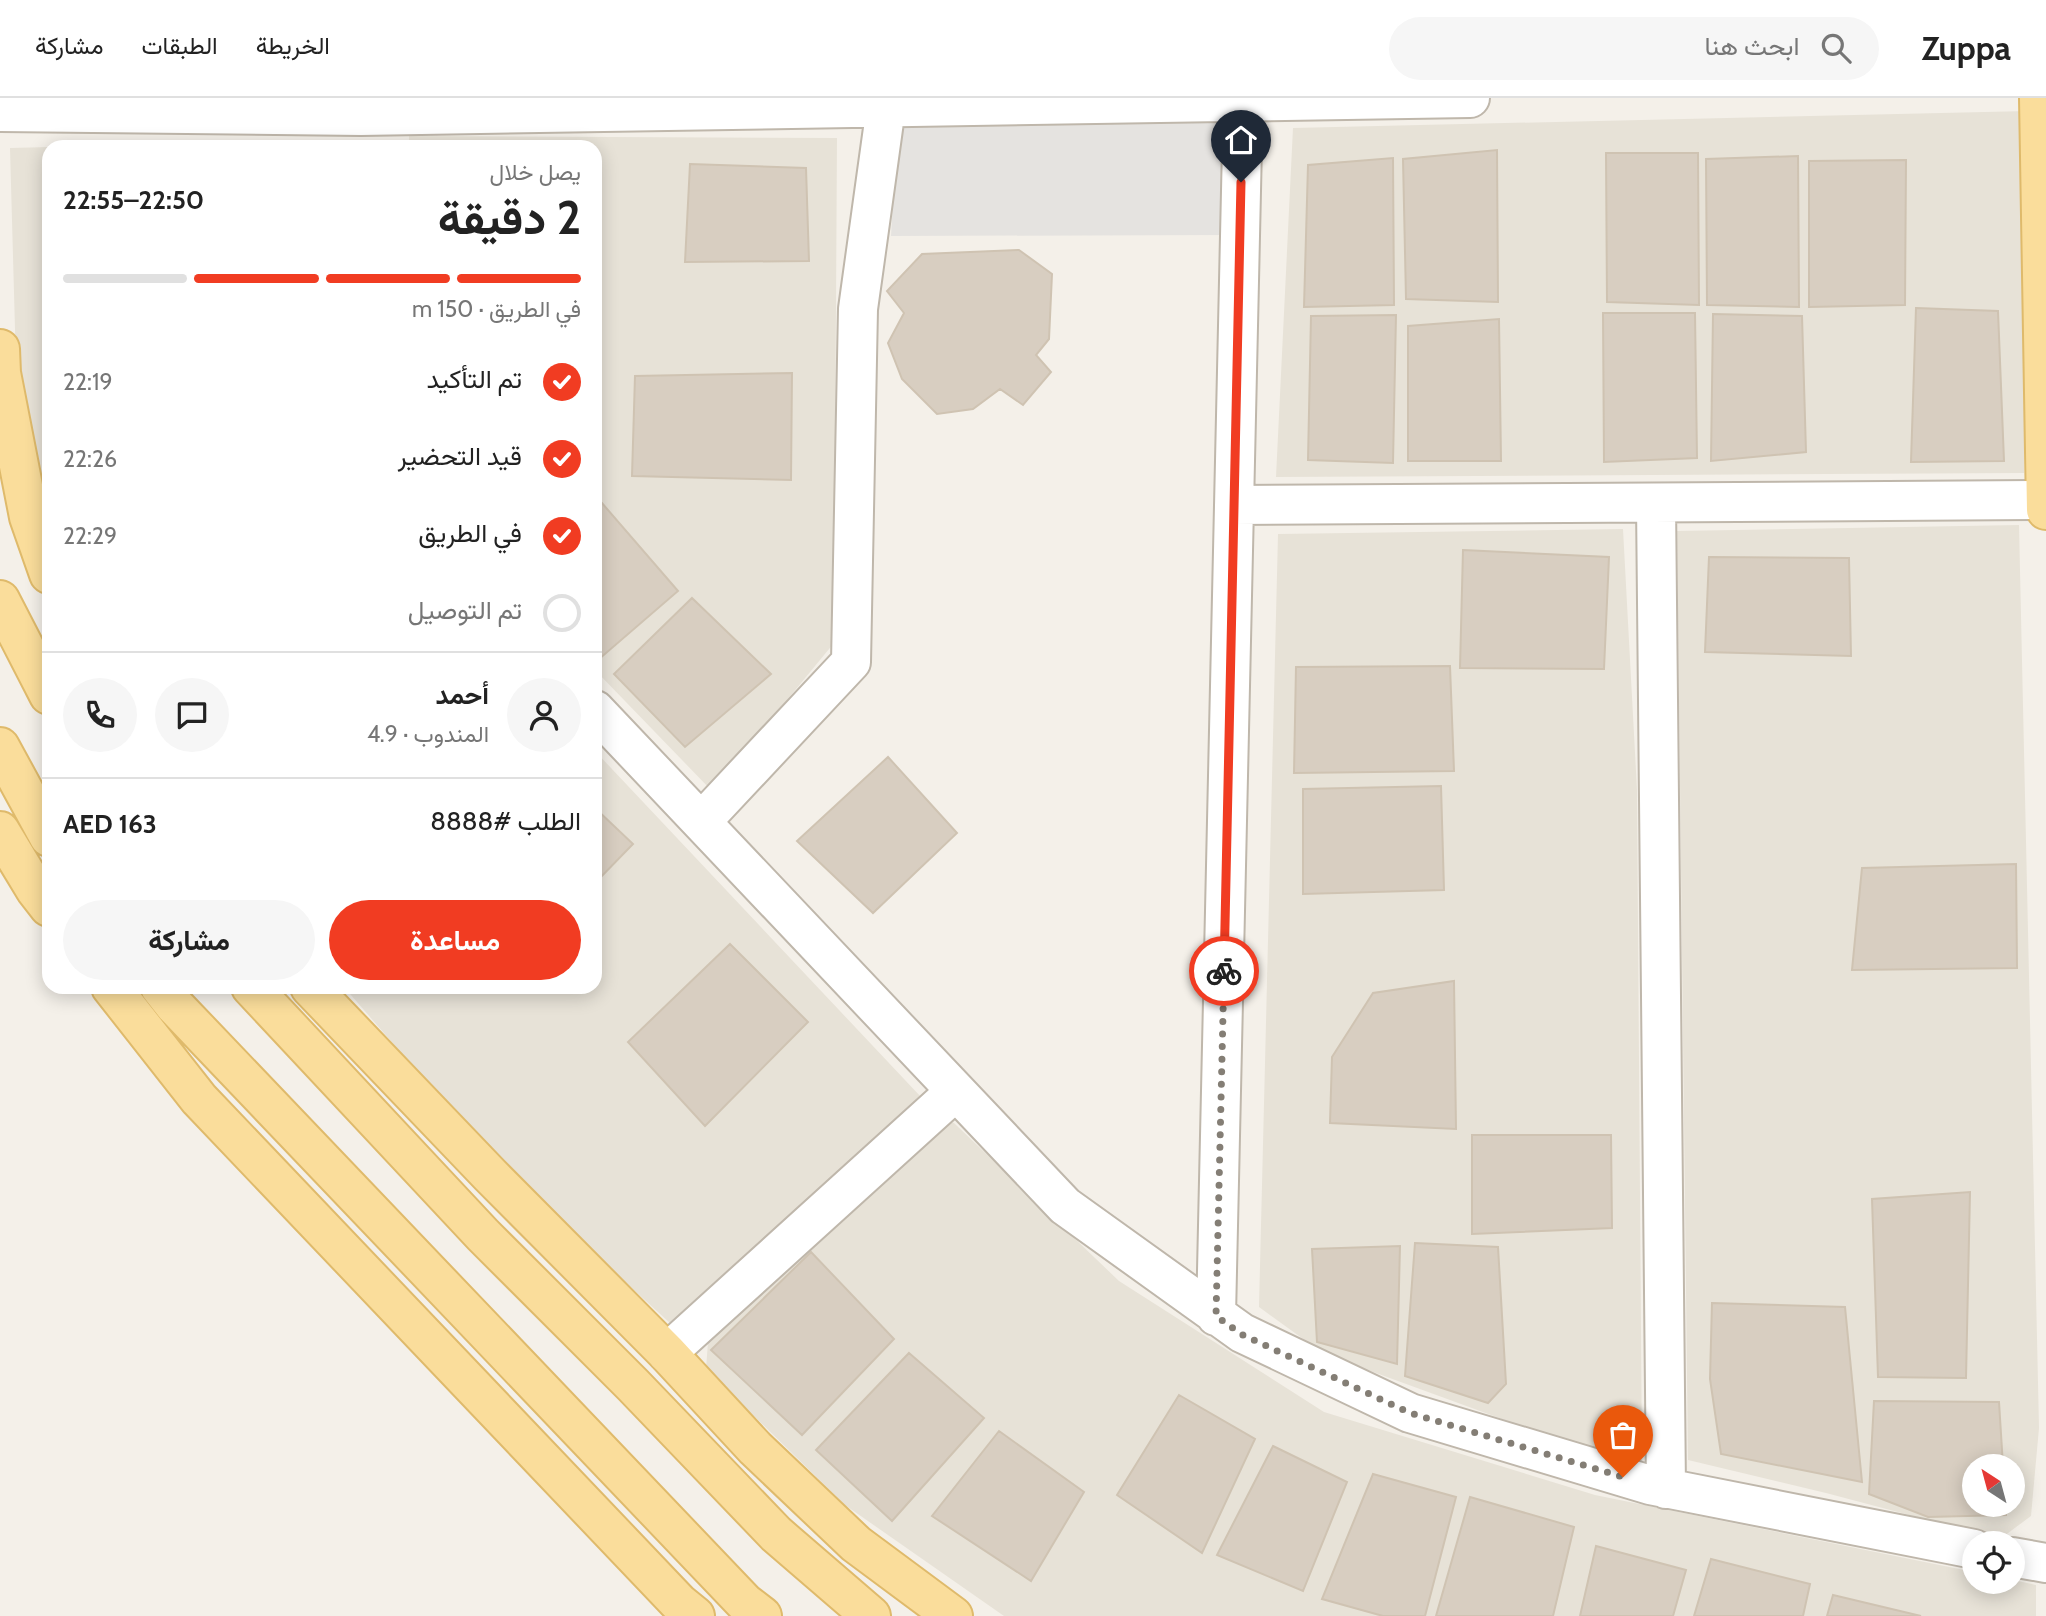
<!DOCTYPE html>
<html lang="ar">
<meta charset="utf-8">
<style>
body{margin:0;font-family:Cabin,Vazirmatn,sans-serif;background:#f6f6f6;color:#222;direction:rtl;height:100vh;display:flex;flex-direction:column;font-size:26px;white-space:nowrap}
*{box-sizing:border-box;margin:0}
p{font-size:23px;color:#767676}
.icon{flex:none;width:38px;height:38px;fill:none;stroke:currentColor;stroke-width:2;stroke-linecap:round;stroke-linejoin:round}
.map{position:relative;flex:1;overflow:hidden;direction:ltr}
.side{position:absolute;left:42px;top:42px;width:560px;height:854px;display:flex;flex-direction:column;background:#fff;border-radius:21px;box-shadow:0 4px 18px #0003;direction:rtl}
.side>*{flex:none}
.needle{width:46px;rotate:324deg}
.controls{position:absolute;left:1962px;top:1356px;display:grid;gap:14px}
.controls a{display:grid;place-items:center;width:63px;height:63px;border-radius:50%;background:#fff;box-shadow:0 4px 18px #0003;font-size:35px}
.pin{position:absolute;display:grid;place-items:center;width:60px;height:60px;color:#fff;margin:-72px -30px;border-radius:50% 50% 50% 0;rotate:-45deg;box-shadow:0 0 7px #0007}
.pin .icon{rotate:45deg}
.courier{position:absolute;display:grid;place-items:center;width:70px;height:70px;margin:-35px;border:5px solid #f13c22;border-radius:50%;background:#fff;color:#222;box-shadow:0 2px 9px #0007}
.head em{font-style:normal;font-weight:700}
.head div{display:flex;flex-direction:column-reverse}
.head{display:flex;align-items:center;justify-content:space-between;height:119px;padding:0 21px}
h1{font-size:46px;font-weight:700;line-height:52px}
.bar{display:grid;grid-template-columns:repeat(4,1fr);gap:10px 7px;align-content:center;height:84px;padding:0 21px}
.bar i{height:9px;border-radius:5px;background:#e0e0e0}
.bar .active{background:#f13c22}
.bar p{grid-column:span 4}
.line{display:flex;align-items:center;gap:18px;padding:0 21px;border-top:2px solid #e0e0e0}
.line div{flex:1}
.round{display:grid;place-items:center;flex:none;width:74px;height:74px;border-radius:37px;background:#f6f6f6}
ol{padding:0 21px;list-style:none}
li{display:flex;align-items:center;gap:21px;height:77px}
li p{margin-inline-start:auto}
li .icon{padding:7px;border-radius:50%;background:#f13c22;color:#fff;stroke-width:4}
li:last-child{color:#767676}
li i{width:38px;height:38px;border:4px solid #e0e0e0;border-radius:50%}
.cta{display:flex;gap:14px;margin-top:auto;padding:14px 21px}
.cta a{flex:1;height:80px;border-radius:42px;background:#f13c22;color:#fff;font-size:28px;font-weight:700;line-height:80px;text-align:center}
.cta a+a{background:#f6f6f6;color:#222}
header{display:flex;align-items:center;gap:42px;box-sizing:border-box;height:98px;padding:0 35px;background:#fff;border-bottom:2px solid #e0e0e0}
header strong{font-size:33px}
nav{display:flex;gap:38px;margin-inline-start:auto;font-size:24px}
.search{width:490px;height:63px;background:#f6f6f6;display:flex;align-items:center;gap:18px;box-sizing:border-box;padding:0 24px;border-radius:38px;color:#767676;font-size:26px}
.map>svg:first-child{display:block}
.residential{fill:#e7e2d7;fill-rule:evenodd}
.parking{fill:#e5e3e0}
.building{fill:#d8cec1;stroke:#cfc3b2;stroke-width:2}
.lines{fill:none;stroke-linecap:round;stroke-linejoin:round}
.minor-casing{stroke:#bfb7ab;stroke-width:42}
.major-casing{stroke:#dfba6b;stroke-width:42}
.minor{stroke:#fff;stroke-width:38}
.major{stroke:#fadd9b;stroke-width:38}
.done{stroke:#847e75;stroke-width:7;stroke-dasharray:0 12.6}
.route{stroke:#f13c22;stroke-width:9}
</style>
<header>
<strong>Zuppa</strong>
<div class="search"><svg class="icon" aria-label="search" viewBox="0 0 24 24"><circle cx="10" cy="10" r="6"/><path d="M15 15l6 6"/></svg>ابحث هنا</div>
<nav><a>الخريطة</a><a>الطبقات</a><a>مشاركة</a></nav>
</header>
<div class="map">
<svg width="2046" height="1518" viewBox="0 0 2046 1518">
<rect width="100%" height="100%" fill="#f4f0e9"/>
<!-- residential -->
<path class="residential" d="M2028,13L2024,375L1276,379L1293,30Z
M409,38L837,40L834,545L712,693L595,572V49H409Z
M341,46V49H76Z
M49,49V433L16,267L10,50Z
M2019,427L2039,1330L2031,1418L2000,1441L1826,1395L1688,1362L1677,433ZM1974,1368H2012V1407H1974Z
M1623,431L1637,692L1642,1367L1551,1339L1324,1256L1259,1209L1278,436Z
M595,653L921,999L671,1226L500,1069L344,889H595Z
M943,1021L954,1025L1119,1183L1324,1314L1595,1397L1974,1474V1484H2012L2013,1482L2036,1487V1518H1004L845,1407L706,1271L708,1244Z"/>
<!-- parking -->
<path class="parking" d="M1233,14L1227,137L891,138L898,16Z"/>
<!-- building -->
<path class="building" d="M1497,52L1498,204L1406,201L1403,61Z
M1606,55H1698L1699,207L1607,204Z
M1798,58L1799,209L1707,207L1706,61Z
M1393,60L1394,207L1304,209L1308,67Z
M1906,62L1905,207L1809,209V63Z
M690,66L806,70L809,163L685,164Z
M1019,152L1052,176L1049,241L1036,257L1051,274L1023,307L1000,291L973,311L937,316L902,281L888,245L904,215L887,193L922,156Z
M1916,210L1998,213L2004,363L1911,364Z
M1603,215H1695L1697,360L1604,364Z
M1713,216L1802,218L1806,354L1711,363Z
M1396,217L1393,365L1308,362L1311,218Z
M1499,221L1501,363H1408V228Z
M792,275L791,382L632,378L635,278Z
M595,397L678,493L598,562L595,559Z
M1463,452L1609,459L1604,571L1460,570Z
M1709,459L1849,460L1851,558L1705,554Z
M692,500L771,576L685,649L614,576Z
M1450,568L1454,673L1294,675L1296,569Z
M888,659L957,735L873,815L797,743Z
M1441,688L1444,792L1303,796V691Z
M595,710L633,746L595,785Z
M2016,766L2017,870L1852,872L1862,770Z
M730,846L808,924L705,1028L628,944Z
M1454,883L1456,1031L1330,1025L1332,959L1373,895Z
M1472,1037H1611L1612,1130L1472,1136Z
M1970,1094L1966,1280L1878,1279L1872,1101Z
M1415,1145L1498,1149L1506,1286L1488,1305L1405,1278Z
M1400,1148L1397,1266L1317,1244L1312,1151Z
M811,1154L894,1241L802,1337L711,1252Z
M1712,1205L1845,1209L1862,1384L1721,1356L1710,1281Z
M909,1255L984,1320L892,1423L816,1352Z
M1179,1297L1255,1341L1202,1455L1117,1397Z
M1874,1303L1999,1304L2003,1368H1974V1407H2005L2006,1417L1928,1419L1869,1396Z
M999,1333L1084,1394L1031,1483L932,1418Z
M1273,1348L1347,1384L1303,1493L1217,1457Z
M1373,1376L1456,1399L1425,1518H1383L1322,1501Z
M1470,1399L1574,1429L1553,1518H1436Z
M1596,1448L1686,1472L1673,1518H1580Z
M1711,1461L1810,1486L1803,1518H1694Z
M1833,1497L1921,1518H1827Z"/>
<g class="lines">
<!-- minor casing -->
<g class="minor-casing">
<path id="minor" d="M0,14L361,18L1470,0
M1656,405L1666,1391
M1234,407L2046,402
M595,612L1065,1108L1242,1235L1410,1315L1650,1387L1974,1451
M701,724L851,564L858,211L886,9
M1216,1218L1243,3
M667,1255L956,993
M2012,1459L2046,1465"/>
</g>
<!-- major casing -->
<g class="major-casing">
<path id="major" d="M2039,0L2046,412
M0,251L1,275L29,419L49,476
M0,502L49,597
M0,649L49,739
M0,733L35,791L49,809
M111,889L199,1001L679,1505L695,1518
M160,889L175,908L745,1505L762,1518
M251,889L483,1137L633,1287L776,1436L871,1518
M310,889L490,1077L667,1255L755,1350L856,1446L953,1518"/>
</g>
<!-- minor -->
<use href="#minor" class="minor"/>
<!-- major -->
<use href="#major" class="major"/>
</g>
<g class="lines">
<!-- done -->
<path class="done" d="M1224,873L1216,1218L1241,1236L1410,1315L1623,1379"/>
<!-- route -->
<path class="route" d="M1224,873L1241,84"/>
</g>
</svg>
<div class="controls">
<a><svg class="needle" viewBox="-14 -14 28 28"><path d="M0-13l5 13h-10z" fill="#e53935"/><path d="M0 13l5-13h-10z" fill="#767676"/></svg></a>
<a><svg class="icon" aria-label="locate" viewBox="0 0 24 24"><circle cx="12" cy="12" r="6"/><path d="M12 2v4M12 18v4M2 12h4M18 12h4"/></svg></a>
</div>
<div class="pin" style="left:1623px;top:1379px;background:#ea580c"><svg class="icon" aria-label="bag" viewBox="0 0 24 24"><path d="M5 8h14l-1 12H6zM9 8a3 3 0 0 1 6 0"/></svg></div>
<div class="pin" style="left:1241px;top:84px;background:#1f2937"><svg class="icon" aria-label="home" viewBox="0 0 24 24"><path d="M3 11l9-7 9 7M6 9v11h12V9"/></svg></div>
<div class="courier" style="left:1224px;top:873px"><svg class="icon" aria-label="bike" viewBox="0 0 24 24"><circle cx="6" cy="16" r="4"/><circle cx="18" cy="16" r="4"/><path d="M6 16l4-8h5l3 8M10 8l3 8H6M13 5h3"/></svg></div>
<section class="side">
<div class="head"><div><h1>2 دقيقة</h1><p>يصل خلال</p></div><em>22:50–22:55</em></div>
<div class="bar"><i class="active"></i><i class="active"></i><i class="active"></i><i></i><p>في الطريق · 150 m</p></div>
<ol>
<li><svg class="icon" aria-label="check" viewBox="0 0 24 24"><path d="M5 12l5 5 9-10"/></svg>تم التأكيد<p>22:19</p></li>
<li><svg class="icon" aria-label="check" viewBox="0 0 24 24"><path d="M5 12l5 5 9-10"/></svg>قيد التحضير<p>22:26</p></li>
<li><svg class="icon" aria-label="check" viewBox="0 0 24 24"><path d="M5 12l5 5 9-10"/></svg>في الطريق<p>22:29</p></li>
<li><i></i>تم التوصيل</li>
</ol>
<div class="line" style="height:126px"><a class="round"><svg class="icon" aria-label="person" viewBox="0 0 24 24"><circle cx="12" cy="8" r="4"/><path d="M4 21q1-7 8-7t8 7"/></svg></a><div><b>أحمد</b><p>المندوب · 4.9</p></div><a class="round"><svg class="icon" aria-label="chat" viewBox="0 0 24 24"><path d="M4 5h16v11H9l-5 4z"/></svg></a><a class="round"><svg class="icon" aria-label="phone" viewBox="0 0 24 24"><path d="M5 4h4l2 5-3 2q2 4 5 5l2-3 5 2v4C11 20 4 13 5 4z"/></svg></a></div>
<div class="line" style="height:91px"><div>الطلب #8888</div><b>AED 163</b></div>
<div class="cta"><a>مساعدة</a><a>مشاركة</a></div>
</section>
</div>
